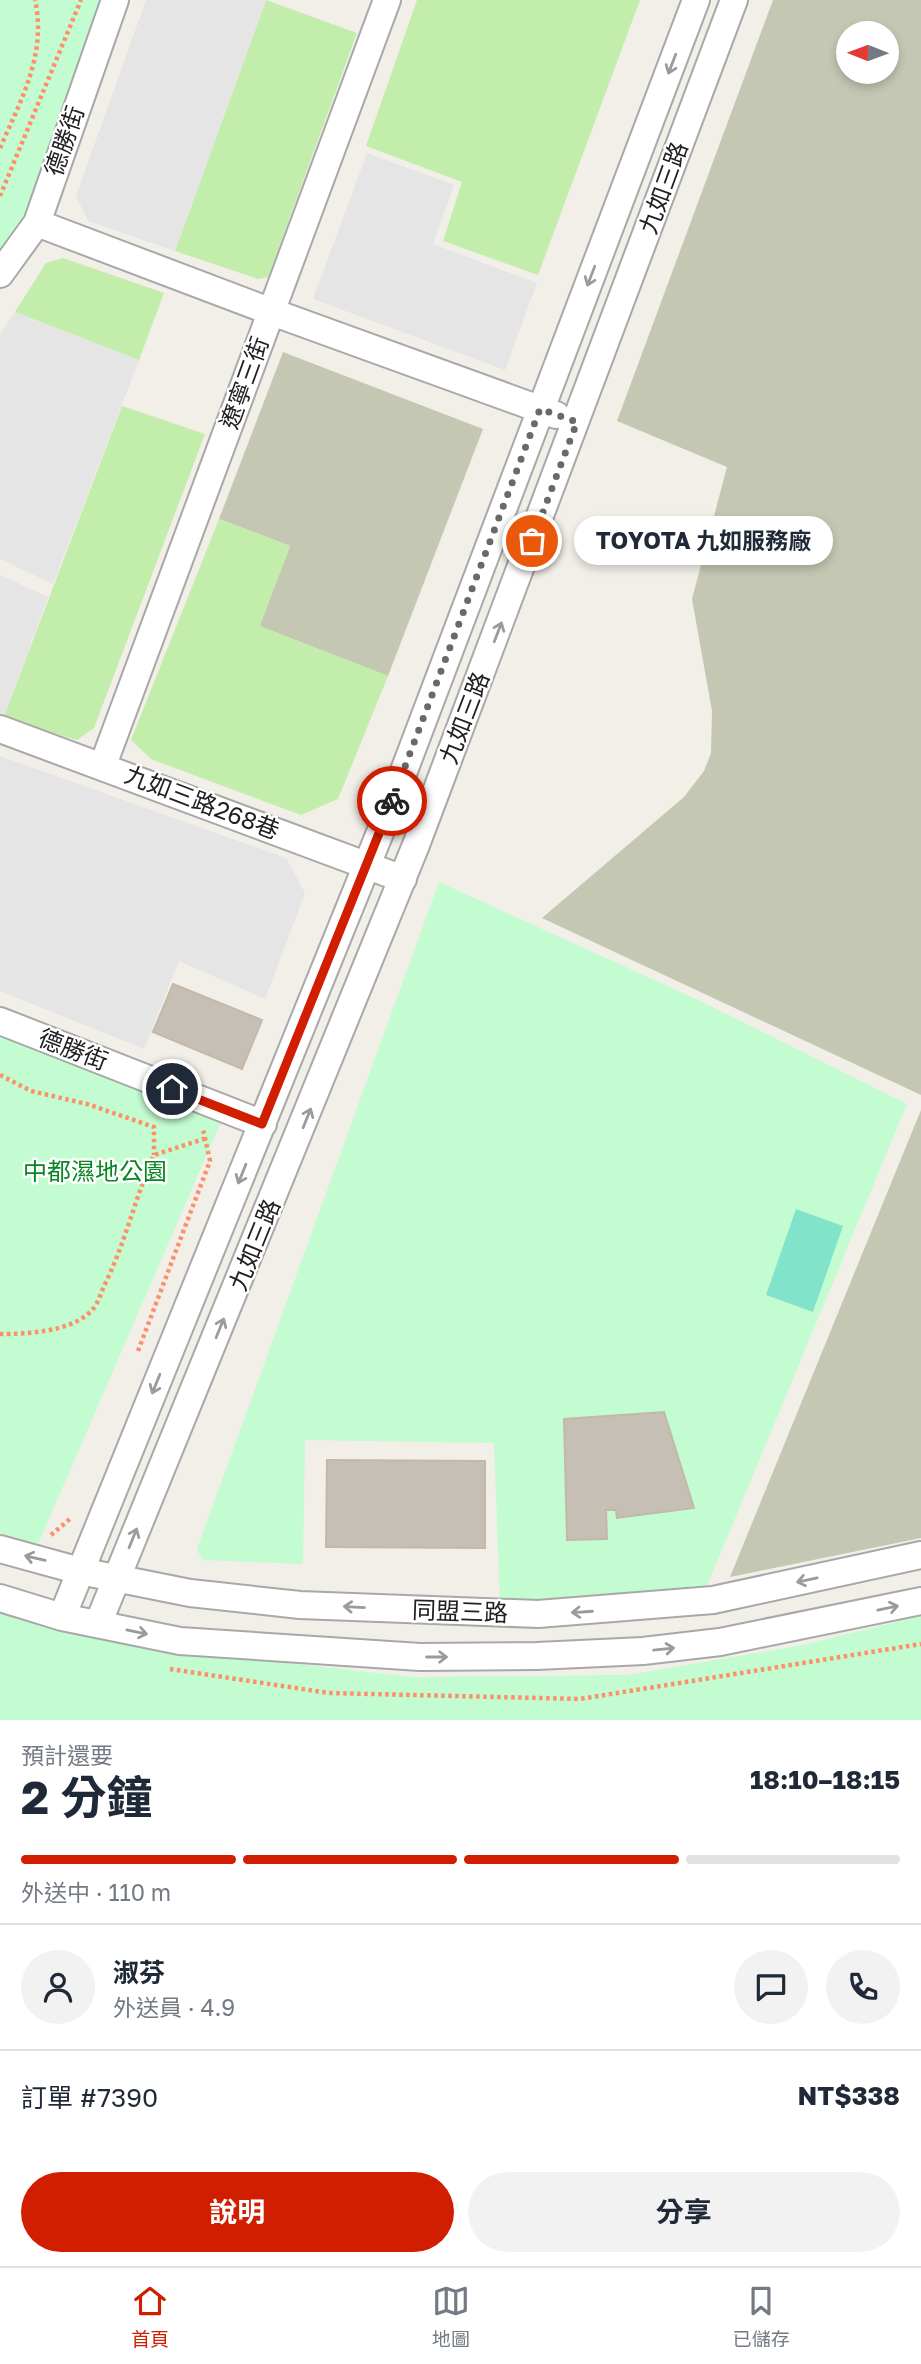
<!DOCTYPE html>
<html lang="zh-TW">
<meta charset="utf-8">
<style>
body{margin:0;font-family:"Golos Text","Noto Sans TC",sans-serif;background:#f2f2f3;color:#1f2937;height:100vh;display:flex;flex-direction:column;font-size:26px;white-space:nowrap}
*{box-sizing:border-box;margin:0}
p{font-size:23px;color:#747a83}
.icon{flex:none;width:38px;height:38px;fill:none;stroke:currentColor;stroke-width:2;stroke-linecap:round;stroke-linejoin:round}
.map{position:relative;height:1720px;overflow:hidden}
.sheet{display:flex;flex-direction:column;background:#fff;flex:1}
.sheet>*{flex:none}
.needle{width:46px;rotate:271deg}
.tools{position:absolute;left:836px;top:21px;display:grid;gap:14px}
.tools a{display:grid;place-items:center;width:63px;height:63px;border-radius:50%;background:#fff;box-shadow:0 4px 10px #0003;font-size:35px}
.pin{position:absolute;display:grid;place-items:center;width:60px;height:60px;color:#fff;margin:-30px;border:4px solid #fff;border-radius:50%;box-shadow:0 2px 7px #0007}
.courier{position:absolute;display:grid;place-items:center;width:70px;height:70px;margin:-35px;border:5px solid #d11d00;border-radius:50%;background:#fff;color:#222;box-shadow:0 2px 9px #0007}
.bubble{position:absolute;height:49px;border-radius:24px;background:#fff;box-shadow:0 4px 10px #0003;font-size:23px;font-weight:700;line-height:49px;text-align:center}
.head em{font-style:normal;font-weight:700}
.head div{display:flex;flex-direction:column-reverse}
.head{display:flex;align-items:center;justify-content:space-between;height:119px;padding:0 21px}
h1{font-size:46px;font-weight:700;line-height:52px}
.bar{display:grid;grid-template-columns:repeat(4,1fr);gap:10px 7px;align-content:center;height:84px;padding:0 21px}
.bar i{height:9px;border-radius:5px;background:#e0e1e3}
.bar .on{background:#d11d00}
.bar p{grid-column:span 4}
.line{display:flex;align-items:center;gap:18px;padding:0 21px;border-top:2px solid #e0e1e3}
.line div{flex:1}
.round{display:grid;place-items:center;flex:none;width:74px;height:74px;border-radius:37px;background:#f2f2f3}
.action{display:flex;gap:14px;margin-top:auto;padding:14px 21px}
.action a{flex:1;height:80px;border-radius:42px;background:#d11d00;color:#fff;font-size:28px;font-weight:700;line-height:80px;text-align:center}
.action a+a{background:#f2f2f3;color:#1f2937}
.tab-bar{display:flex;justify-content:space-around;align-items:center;height:98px;border-top:2px solid #e0e1e3;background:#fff;font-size:19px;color:#747a83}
.tab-bar a{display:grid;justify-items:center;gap:4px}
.tab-bar .on{color:#d11d00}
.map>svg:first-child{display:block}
.construction{fill:#c4c7b2;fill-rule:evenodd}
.grass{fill:#c3edab}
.park{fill:#c3fcd0}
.pitch{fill:#82e3cb}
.parking{fill:#e5e5e5}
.building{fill:#c6bfb6;stroke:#c4b8a8;stroke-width:2}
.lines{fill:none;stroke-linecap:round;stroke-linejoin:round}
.minor-casing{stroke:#a8a8a8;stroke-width:30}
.path{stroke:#ff8e6a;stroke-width:4.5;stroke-dasharray:3.5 3.5;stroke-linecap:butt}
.minor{stroke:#fff;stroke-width:26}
.oneway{stroke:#9b9b9b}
.done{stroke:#6a6966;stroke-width:7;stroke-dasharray:0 12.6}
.route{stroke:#d11d00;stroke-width:9}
.labels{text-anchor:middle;stroke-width:5;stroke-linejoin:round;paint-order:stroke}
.street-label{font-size:24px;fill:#212121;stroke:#fff}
.park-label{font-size:24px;fill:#078623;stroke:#fff}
</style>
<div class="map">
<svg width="921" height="1720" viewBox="0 0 921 1720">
<rect width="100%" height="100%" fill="#f1efe7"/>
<!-- construction -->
<path class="construction" d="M773,0H921V1095L542,918L684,797L704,771L711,753L712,711L692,599L727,467L617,421ZM849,33H887V72H849Z
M283,352L483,429L388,676L259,626L290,546L219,519Z
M921,1110V1538L730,1577Z"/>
<!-- grass -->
<path class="grass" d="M266,0L357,33L268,277L258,279L175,251Z
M417,0H640L538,275L443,241L462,182L366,146Z
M63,258L164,293L139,360L15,312L46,263Z
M122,406L205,434L94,728L77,740L3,719Z
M219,519L290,546L260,626L388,676L338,799L301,815L151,759L131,740Z"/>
<!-- park -->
<path class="park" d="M0,0H115L37,223L0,274Z
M439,882L696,999L907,1104L707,1586L666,1594L500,1603L494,1443L305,1440L303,1564L202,1560L197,1549Z
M0,1027L221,1122L38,1544L0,1533Z
M0,1611L36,1623L145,1647L412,1677L628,1675L798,1646L921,1616V1720H0Z"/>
<!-- pitch -->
<path class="pitch" d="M796,1209L843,1226L813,1312L766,1295Z"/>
<!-- parking -->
<path class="parking" d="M146,0H266L175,251L88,221L76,196Z
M367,153L454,185L433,244L537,283L505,370L313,299Z
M15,312L139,360L53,584L0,559V334Z
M0,575L48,597L3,719L0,718Z
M0,756L286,858L305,893L265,999L179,961L144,1049L0,991Z"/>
<!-- building -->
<path class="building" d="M173,984L262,1020L242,1069L153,1032Z
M664,1412L694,1508L617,1518L616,1510H606L607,1539L567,1540L564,1419Z
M327,1460L485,1461V1548L326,1547Z"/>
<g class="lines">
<!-- minor casing -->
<g class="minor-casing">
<path id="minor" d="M37,223L272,312L556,415
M0,274L37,223L115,0
M0,729L403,879
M103,765L387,0
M0,1021L263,1124
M0,1549L80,1571L190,1593L300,1605L538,1614L713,1600L921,1555
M0,1598L62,1617L180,1641L420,1657L537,1656L643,1651L720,1642L921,1601
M62,1617L388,813L696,0
M98,1624L416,845L734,0"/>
</g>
<!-- path -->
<path class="path" d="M0,148C21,100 47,54 35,0
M0,196L81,0
M0,1075L31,1091L87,1104L154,1127V1155
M0,1334C26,1334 67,1332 88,1314C97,1307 100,1296 104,1286C125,1244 135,1198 154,1155L207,1138
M138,1351L210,1161L203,1129
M51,1535L71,1518
M170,1669L329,1693L580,1699L921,1644"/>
<!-- minor -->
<use href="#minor" class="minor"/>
</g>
<!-- one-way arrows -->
<defs><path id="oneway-shaft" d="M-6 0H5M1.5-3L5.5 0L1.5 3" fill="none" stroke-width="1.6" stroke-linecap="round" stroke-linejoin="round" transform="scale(1.75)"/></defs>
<g class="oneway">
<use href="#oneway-shaft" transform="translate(672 64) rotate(111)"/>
<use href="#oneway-shaft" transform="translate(591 276) rotate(111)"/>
<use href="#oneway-shaft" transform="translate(498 632) rotate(-69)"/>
<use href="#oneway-shaft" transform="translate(307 1118) rotate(-68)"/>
<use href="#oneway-shaft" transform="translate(242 1174) rotate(112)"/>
<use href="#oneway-shaft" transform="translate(220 1328) rotate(-68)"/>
<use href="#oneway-shaft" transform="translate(156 1384) rotate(112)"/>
<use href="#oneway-shaft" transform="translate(133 1538) rotate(-68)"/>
<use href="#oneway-shaft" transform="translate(35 1558) rotate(-167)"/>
<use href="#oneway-shaft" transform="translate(807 1580) rotate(168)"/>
<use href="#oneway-shaft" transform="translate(354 1607) rotate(-177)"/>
<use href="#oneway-shaft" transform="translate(888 1608) rotate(-12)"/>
<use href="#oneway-shaft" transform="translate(582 1612) rotate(176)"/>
<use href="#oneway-shaft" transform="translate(137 1632) rotate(12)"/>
<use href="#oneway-shaft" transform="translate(664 1649) rotate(-6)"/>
<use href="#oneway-shaft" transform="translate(437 1657)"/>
</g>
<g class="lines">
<!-- done -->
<path class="done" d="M392,801L540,409L577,422L532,541"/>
<!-- route -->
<path class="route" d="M172,1089L262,1124L392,801"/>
</g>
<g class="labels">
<!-- street labels -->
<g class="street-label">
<text transform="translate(65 141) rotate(-71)" y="8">德勝街</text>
<text transform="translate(664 188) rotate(-70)" y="8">九如三路</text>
<text transform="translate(245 383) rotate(-70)" y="8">遼寧三街</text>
<text transform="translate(465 718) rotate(-69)" y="8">九如三路</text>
<text transform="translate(202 803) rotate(21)" y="8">九如三路268巷</text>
<text transform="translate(73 1050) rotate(21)" y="8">德勝街</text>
<text transform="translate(255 1245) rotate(-68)" y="8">九如三路</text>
<text transform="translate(460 1612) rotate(2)" y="8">同盟三路</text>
</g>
<!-- park labels -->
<g class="park-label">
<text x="95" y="1180">中都濕地公園</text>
</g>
</g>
</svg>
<div class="tools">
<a><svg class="needle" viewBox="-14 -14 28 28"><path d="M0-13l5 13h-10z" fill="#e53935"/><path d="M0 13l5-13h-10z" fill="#747a83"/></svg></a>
</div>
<div class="pin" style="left:532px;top:541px;background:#ea580c"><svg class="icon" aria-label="bag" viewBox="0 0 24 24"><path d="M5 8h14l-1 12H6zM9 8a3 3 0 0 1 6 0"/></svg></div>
<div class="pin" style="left:172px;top:1089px;background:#1f2937"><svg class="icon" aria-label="home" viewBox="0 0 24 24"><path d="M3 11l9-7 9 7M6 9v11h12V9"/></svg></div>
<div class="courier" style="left:392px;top:801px"><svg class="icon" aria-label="bike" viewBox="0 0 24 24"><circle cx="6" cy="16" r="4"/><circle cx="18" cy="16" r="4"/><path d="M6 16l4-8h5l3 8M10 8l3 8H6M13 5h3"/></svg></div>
<div class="bubble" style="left:574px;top:516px;width:259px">TOYOTA 九如服務廠</div>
</div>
<section class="sheet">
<div class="head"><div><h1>2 分鐘</h1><p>預計還要</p></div><em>18:10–18:15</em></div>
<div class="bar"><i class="on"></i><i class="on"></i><i class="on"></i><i></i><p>外送中 · 110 m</p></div>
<div class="line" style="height:126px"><a class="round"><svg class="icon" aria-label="person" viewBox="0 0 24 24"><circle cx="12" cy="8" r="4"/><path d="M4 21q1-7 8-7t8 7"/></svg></a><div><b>淑芬</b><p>外送員 · 4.9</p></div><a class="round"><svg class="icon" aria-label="chat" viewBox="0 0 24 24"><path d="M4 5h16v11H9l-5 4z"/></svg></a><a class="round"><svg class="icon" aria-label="phone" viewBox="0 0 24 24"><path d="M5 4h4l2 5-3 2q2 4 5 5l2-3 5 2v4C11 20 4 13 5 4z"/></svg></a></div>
<div class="line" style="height:91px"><div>訂單 #7390</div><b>NT$338</b></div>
<div class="action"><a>說明</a><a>分享</a></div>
</section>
<nav class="tab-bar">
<a class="on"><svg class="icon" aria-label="home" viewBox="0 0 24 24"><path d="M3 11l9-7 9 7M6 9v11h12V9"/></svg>首頁</a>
<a><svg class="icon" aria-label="map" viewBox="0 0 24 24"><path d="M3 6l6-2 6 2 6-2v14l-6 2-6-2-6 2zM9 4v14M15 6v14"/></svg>地圖</a>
<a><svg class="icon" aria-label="saved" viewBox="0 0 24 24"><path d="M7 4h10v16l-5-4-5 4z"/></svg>已儲存</a>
</nav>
